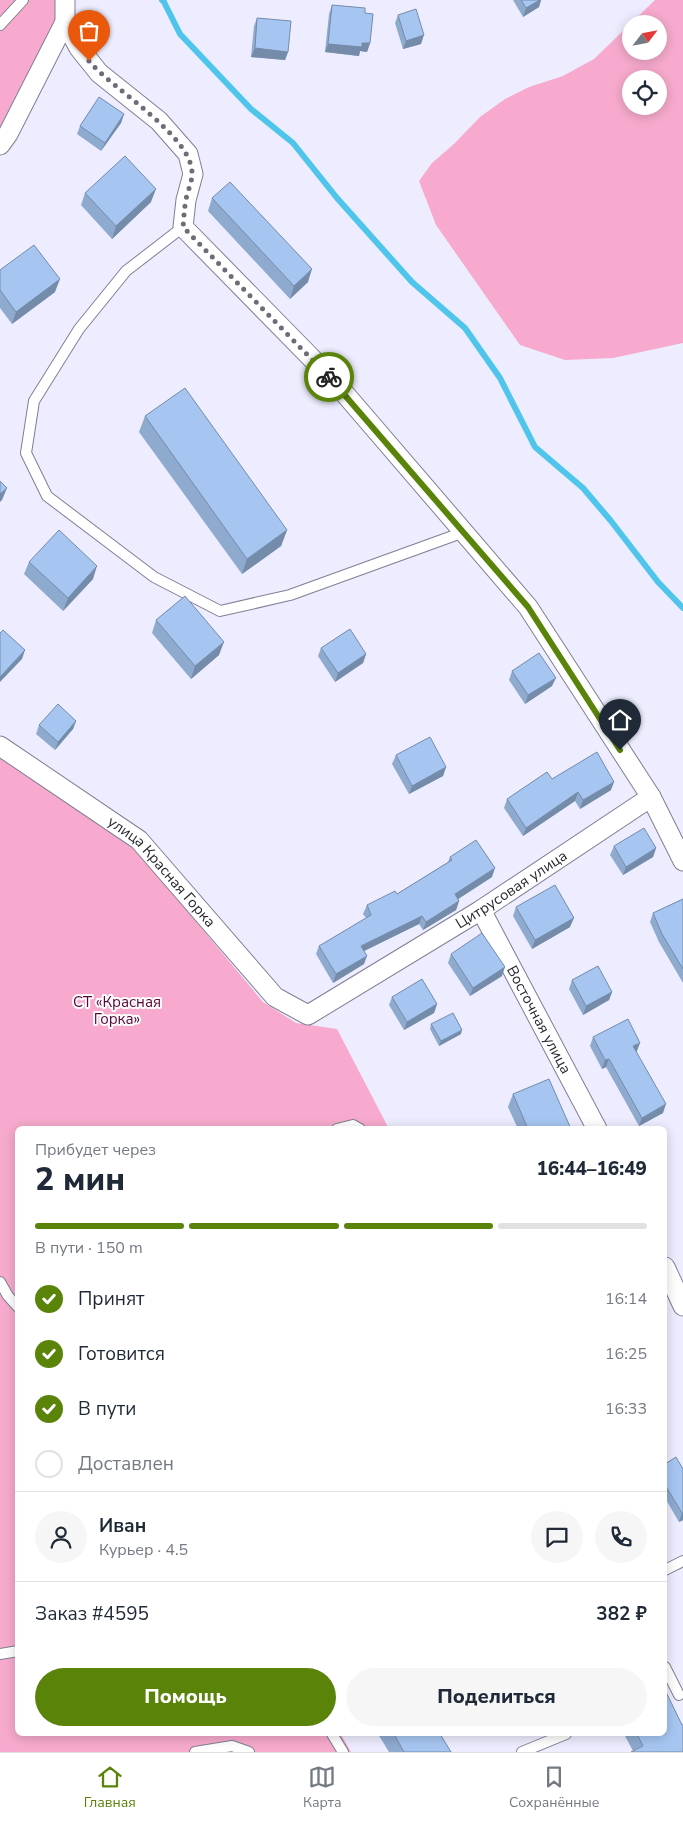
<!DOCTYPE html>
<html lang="ru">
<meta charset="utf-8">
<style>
body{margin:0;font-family:"Nunito Sans",sans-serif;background:#f6f6f7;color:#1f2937;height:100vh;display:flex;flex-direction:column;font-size:19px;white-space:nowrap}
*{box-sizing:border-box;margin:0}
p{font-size:16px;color:#747a83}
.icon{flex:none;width:28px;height:28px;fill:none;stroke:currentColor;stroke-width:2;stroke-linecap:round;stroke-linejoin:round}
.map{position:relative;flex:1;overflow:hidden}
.side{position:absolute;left:15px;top:1126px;width:652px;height:610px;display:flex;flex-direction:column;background:#fff;border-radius:8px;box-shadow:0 2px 12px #0003}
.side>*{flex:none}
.needle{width:32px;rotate:58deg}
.controls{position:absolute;left:622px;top:15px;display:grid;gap:10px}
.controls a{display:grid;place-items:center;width:45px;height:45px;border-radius:50%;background:#fff;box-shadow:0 2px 12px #0003;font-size:25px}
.pin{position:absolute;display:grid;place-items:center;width:42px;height:42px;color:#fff;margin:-51px -21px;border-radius:50% 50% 50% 0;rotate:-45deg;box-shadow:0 0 5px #0007}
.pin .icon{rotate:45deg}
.courier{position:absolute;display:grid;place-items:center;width:50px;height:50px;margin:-25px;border:4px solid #5a830a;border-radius:50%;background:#fff;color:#222;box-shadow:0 1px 6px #0007}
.headline em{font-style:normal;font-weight:800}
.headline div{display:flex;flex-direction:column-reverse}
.headline{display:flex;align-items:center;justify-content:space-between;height:85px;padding:0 20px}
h1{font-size:32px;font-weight:800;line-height:38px}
.bar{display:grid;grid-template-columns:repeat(4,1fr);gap:8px 5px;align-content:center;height:60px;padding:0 20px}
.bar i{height:6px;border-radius:4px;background:#e0e1e3}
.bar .current{background:#5a830a}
.bar p{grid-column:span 4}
.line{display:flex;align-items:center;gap:12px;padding:0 20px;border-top:1px solid #e0e1e3}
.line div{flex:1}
.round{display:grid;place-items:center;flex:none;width:52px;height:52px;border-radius:26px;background:#f6f6f7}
ol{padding:0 20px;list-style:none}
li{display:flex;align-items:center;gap:15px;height:55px}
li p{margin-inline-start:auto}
li .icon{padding:5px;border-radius:50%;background:#5a830a;color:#fff;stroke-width:4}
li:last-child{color:#747a83}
li i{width:28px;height:28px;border:2px solid #e0e1e3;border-radius:50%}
.button{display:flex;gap:10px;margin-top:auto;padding:10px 20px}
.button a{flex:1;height:58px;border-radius:30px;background:#5a830a;color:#fff;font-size:20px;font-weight:800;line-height:58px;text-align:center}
.button a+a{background:#f6f6f7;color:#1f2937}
.dock{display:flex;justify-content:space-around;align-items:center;height:70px;border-top:1px solid #e0e1e3;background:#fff;font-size:14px;color:#747a83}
.dock a{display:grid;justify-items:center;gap:2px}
.dock .current{color:#5a830a}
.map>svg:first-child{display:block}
.green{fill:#f7aacd;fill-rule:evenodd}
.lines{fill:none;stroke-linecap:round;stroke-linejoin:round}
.stream{stroke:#50c5eb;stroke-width:6}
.service-casing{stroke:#807f93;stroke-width:12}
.minor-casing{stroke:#807f93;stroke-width:21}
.service{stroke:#fff;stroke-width:10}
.minor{stroke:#fff;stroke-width:19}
.wall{fill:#8faacf}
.shaded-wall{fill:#748ba9}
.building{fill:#a6c6f1;stroke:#748ba9}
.done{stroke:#6d6d78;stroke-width:5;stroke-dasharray:0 9}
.route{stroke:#5a830a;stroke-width:6}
.labels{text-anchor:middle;stroke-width:4;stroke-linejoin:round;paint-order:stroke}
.street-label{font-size:15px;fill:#282830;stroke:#fcfcfc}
.park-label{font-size:15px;fill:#580938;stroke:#fcfcfc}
</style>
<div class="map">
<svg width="683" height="1752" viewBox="0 0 683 1752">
<rect width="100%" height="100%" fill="#ededff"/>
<!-- green -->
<path class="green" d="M0,0H59L58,22L0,129Z
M655,0H683V343L613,358L565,360L520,345L436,225L419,181L432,163L454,144L480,117L505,99L529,87L563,76L594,59ZM631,24H659V51H631ZM631,79H659V106H631Z
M0,757L138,852L263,1002L296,1023L337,1029L389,1129H18V1734H341L351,1752H0Z"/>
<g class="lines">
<!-- stream -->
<path class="stream" d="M162,0L164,2L180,34L251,109L293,143L337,198L412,282L465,328L500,378L535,447L583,488L611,521L658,582L683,608"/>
<!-- service casing -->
<g class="service-casing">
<path id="service" d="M0,25L23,0
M183,227L126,271L79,329L34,401L26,453L47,496L154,577L220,611L290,595L464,532
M337,1129L353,1125L360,1129
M0,1282L8,1296L18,1307
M665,1570L683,1561
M0,1654L18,1651
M665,1667L679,1695
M332,1734L343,1752
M195,1752L232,1746L249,1752
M522,1752L566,1734"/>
</g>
<!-- minor casing -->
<g class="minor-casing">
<g id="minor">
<path d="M65,0V22L79,48L99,73L159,121L188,154L193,174L186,200L183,227L333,380L528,607L651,797"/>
<path d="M0,145L8,134L65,22"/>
<path id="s1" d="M0,746L139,840L275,997L308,1015L481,910L651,797L683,861"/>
<path id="s2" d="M481,910L597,1129"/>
<path d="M665,1267L683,1306"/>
</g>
</g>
<!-- service -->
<use href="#service" class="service"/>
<!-- minor -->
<use href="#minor" class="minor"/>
</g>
<!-- wall -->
<path class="wall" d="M513,0H541L539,7L523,17Z
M332,5L365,13L370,43L367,52L360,51L359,56L325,52L329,14Z
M398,15L421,44L403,49L395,23Z
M257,18L288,52L285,60L251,57L254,26Z
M124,114L121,123L101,151L77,134L80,126Z
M85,193L151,202L112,239L81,205Z
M212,198L308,282L290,299L208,211Z
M0,270L55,292L12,324L0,308Z
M145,416L287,530L281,546L242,574L139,432Z
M29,562L93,579L63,611L24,574Z
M156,620L219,655L191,679L152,633Z
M321,648L366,654L363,663L335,682L318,656Z
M512,671L552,686L525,704L509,680Z
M76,721L73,729L55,750L36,734L39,725Z
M396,755L446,767L443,776L409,794L392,764Z
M552,779L611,790L580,809L575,801L523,836L504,808L507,799Z
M614,846L656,848L653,857L623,875L610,855Z
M450,857L492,877L458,899L459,901L456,910L423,930L419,924L364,951V964L333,983L316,954L319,946L366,918L363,914L367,905L397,894L448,862Z
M683,899V983L659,942L650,922L653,913Z
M516,907L570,927L532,949L513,916Z
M451,954L502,976L470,996L448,963Z
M572,980L612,992L609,1000L583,1015L569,989Z
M392,997L437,1004L434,1013L404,1030L389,1005Z
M431,1024L461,1034L439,1046L430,1029Z
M593,1037L637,1051L636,1052L663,1113L639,1126L606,1067L602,1069L590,1046Z
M513,1094L571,1129H518L508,1107Z
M676,1457L683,1520L679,1522L665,1498V1464Z
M682,1725L633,1751L624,1734H665Z
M378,1734H440L451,1752H389Z"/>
<!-- shaded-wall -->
<path class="shaded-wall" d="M540,0H541L539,7L523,17L526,8Z
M424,35L421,44L403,49L406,41Z
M362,43H370L367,52L360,51L359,56L325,52L328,44Z
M255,48L288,52L285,60L251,57Z
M124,114L121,123L101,151L105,143Z
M156,189L151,202L112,239L116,226Z
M312,269L308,282L290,299L294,286Z
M60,279L55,292L12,324L16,312Z
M7,488L2,500L0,502V494Z
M287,530L281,546L242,574L247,559Z
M97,566L93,579L63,611L68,598Z
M224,642L219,655L191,679L195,666Z
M25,650L22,659L0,682V677Z
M366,654L363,663L335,682L338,673Z
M556,678L552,686L525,704L528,695Z
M76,721L73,729L55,750L58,742Z
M446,767L443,776L409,794L412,786Z
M614,782L611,790L580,809L583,800Z
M578,792L575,801L523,836L526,828Z
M656,848L653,857L623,875L626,867Z
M495,868L492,877L452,903L455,894Z
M459,901L456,910L423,930L426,922Z
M422,916L419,924L358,954L361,946Z
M574,918L570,927L532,949L535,940Z
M367,956L364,964L333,983L336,974Z
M505,967L502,976L470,996L473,988Z
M612,992L609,1000L583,1015L586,1006Z
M437,1004L434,1013L404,1030L407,1022Z
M462,1030L461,1034L439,1046L441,1041Z
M640,1043L637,1051L630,1055L633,1046Z
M609,1059L606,1067L602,1069L605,1060Z
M666,1104L663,1113L639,1126L642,1118Z
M682,1513H683V1520L679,1522Z"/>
<!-- building -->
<path class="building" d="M521,0H540L526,8Z
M332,5L365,8V13L373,14L370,43H362V47L328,44Z
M416,9L424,35L406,41L398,15Z
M257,18L291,21L288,52L255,48Z
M99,97L124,114L105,143L80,126Z
M125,156L156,189L116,226L85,193Z
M230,182L312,269L294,286L212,198Z
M34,245L60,279L16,312L0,290V270Z
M185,388L287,530L247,559L145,416Z
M0,481L7,488L0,494Z
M59,530L97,566L68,598L29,562Z
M185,596L224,642L195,666L156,620Z
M350,629L366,654L338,673L321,648Z
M3,630L25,650L0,677V633Z
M539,653L556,678L528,695L512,671Z
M58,704L76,721L58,742L39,725Z
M430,737L446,767L412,786L396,755Z
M597,752L614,782L583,800L578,792L526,828L507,799L547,772L552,779Z
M644,828L656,848L626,867L614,846Z
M476,840L495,868L455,894L459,901L426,922L422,916L361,946L367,956L336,974L319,946L371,915L367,905L395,891L397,894L452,860L450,857Z
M555,885L574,918L535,940L516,907Z
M683,899V969L662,934L653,913Z
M482,933L505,967L473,988L451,954Z
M598,966L612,992L586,1006L572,980Z
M422,979L437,1004L407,1022L392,997Z
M453,1013L462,1030L441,1041L431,1024Z
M628,1019L640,1043L633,1046L666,1104L642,1118L609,1059L605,1060L593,1037Z
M549,1079L571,1129H528L513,1094Z
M676,1457L683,1469V1513H682L665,1485V1464Z
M665,1690L682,1725H683V1752H631L643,1746L637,1734H665Z
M394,1734H440L451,1752H404Z"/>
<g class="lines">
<!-- done -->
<path class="done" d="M89,61C113,90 193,136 192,174C192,183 187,192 186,200C184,209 184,218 183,227L329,377"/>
<!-- route -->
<path class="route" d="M329,377L528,607L620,750"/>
</g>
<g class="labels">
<!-- street labels -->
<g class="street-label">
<text dy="5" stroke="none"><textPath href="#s1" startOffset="206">улица Красная Горка</textPath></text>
<text dy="5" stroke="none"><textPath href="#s1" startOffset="652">Цитрусовая улица</textPath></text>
<text dy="5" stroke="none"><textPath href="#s2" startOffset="124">Восточная улица</textPath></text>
</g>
<!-- park labels -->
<g class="park-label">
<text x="117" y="1007">СТ «Красная<tspan x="117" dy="17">Горка»</tspan></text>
</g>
</g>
</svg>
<div class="controls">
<a><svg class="needle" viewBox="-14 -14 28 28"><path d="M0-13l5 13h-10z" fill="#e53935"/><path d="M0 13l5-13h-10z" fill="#747a83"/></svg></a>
<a><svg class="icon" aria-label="locate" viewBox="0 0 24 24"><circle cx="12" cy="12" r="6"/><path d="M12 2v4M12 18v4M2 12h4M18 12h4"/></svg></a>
</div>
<div class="pin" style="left:89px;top:61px;background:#ea580c"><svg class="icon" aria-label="bag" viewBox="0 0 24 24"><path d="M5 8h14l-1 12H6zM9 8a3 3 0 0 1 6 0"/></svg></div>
<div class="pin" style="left:620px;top:750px;background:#1f2937"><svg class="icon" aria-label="home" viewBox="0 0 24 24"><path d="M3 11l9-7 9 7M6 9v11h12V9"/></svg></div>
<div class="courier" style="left:329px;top:377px"><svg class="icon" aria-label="bike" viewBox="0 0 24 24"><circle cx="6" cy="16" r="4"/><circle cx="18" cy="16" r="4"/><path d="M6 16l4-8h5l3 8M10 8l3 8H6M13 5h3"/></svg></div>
<section class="side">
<div class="headline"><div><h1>2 мин</h1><p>Прибудет через</p></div><em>16:44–16:49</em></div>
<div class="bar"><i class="current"></i><i class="current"></i><i class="current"></i><i></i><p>В пути · 150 m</p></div>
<ol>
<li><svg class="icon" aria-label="check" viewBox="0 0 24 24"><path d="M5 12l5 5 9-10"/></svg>Принят<p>16:14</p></li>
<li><svg class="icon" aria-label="check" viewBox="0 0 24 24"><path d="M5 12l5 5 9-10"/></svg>Готовится<p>16:25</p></li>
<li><svg class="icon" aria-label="check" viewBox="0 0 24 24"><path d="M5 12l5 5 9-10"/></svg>В пути<p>16:33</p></li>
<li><i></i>Доставлен</li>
</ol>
<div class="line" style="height:90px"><a class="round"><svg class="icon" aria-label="person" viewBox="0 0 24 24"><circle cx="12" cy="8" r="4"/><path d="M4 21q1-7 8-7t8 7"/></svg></a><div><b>Иван</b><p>Курьер · 4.5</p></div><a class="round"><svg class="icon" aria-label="chat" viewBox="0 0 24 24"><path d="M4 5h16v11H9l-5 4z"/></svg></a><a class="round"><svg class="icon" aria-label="phone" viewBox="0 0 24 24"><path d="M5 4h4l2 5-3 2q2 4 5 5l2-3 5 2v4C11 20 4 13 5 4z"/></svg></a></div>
<div class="line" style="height:65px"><div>Заказ #4595</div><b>382 ₽</b></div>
<div class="button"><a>Помощь</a><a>Поделиться</a></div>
</section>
</div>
<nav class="dock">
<a class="current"><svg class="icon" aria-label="home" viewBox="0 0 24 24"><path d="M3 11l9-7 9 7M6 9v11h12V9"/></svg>Главная</a>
<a><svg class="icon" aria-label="map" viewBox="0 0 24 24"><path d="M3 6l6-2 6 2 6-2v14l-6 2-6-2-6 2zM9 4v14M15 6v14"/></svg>Карта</a>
<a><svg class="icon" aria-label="saved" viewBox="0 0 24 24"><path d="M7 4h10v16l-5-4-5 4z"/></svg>Сохранённые</a>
</nav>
